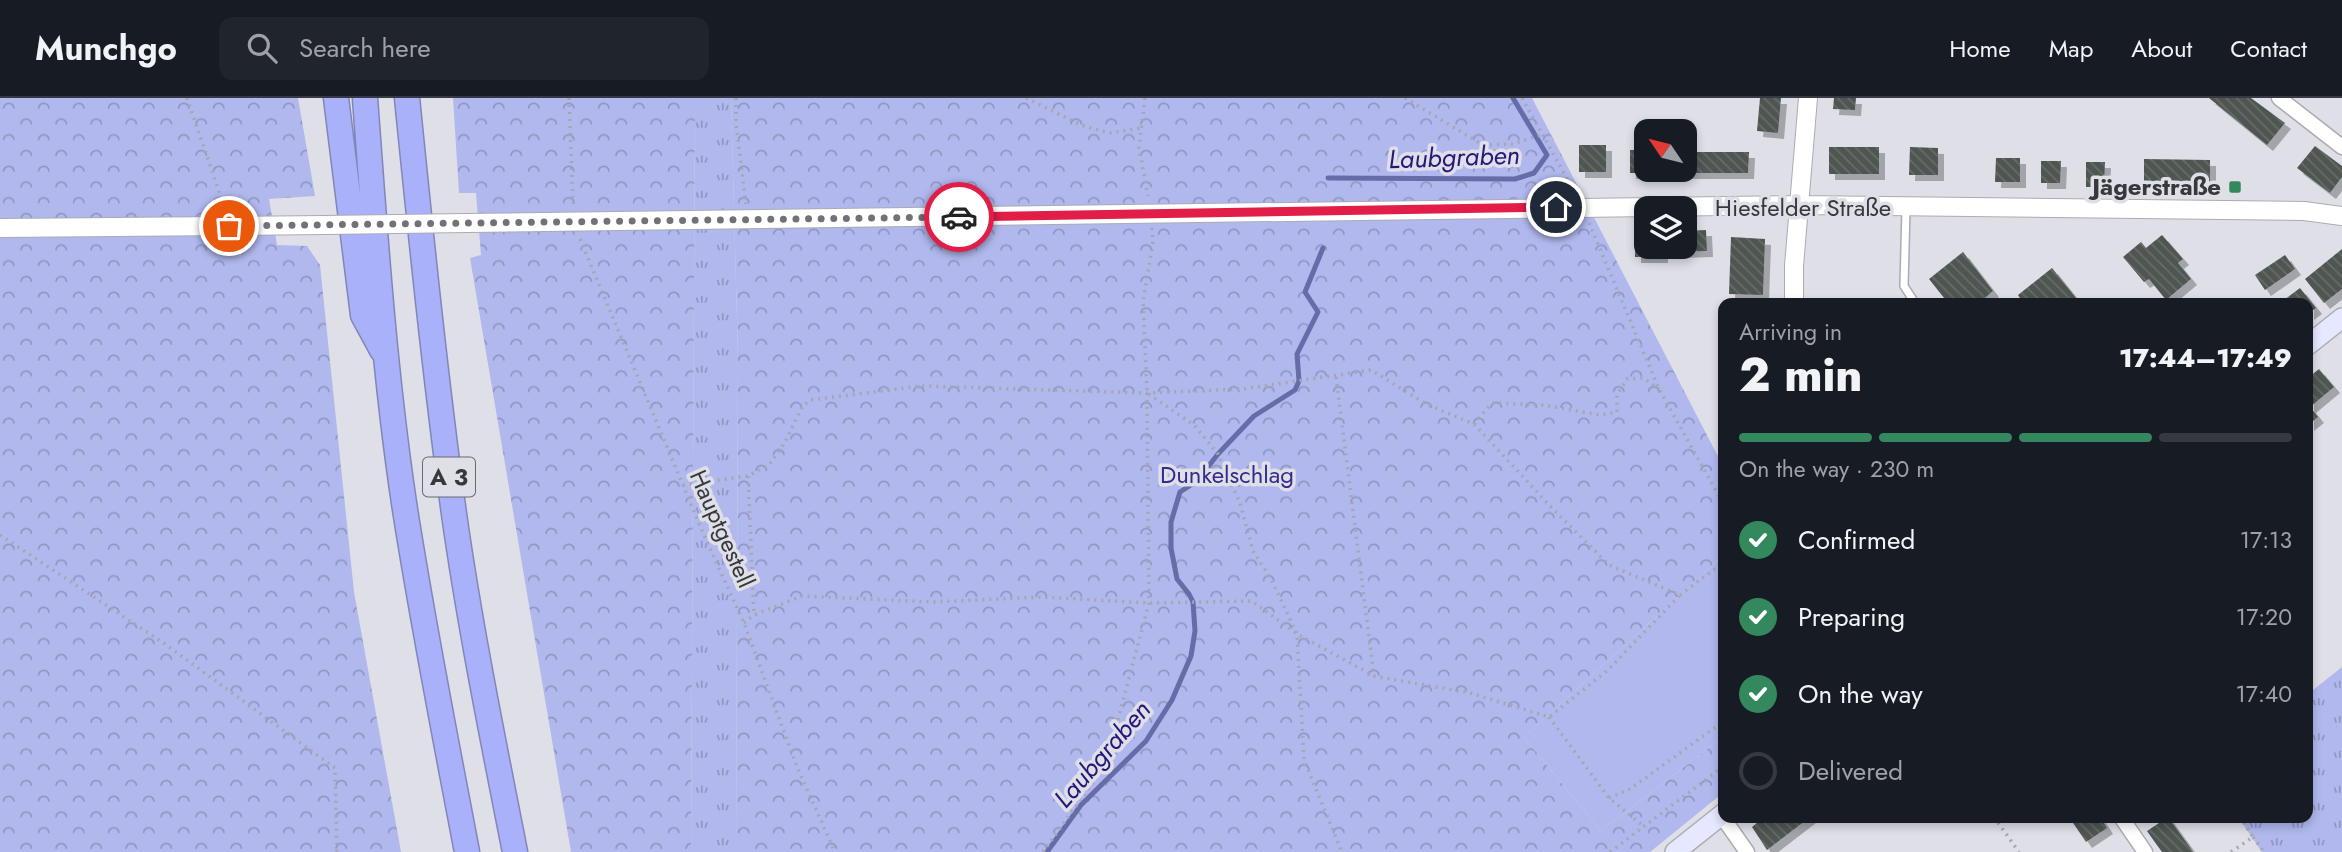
<!DOCTYPE html>
<meta charset="utf-8">
<style>
body{margin:0;font-family:Jost,sans-serif;background:#20242c;color:#f1f3f6;height:100vh;display:flex;flex-direction:column;font-size:26px;white-space:nowrap}
*{box-sizing:border-box;margin:0}
p{font-size:23px;color:#9ea1a6}
.icon{flex:none;width:38px;height:38px;fill:none;stroke:currentColor;stroke-width:2;stroke-linecap:round;stroke-linejoin:round}
.map{position:relative;flex:1;overflow:hidden}
.details{position:absolute;left:1718px;top:200px;width:595px;height:525px;display:flex;flex-direction:column;background:#171b24;border-radius:14px;box-shadow:0 4px 10px #0003}
.details>*{flex:none}
.needle{width:46px;rotate:305deg}
.buttons{position:absolute;left:1634px;top:21px;display:grid;gap:14px}
.buttons a{display:grid;place-items:center;width:63px;height:63px;border-radius:14px;background:#171b24;box-shadow:0 4px 10px #0003;font-size:35px}
.pin{position:absolute;display:grid;place-items:center;width:60px;height:60px;color:#fff;margin:-30px;border:4px solid #fff;border-radius:50%;box-shadow:0 2px 7px #0007}
.courier{position:absolute;display:grid;place-items:center;width:70px;height:70px;margin:-35px;border:5px solid #e11d48;border-radius:50%;background:#fff;color:#222;box-shadow:0 2px 9px #0007}
.head em{font-style:normal;font-weight:800}
.head div{display:flex;flex-direction:column-reverse}
.head{display:flex;align-items:center;justify-content:space-between;height:119px;padding:0 21px}
h1{font-size:46px;font-weight:800;line-height:52px}
.bar{display:grid;grid-template-columns:repeat(4,1fr);gap:10px 7px;align-content:center;height:84px;padding:0 21px}
.bar i{height:9px;border-radius:5px;background:#363941}
.bar .active{background:#33895d}
.bar p{grid-column:span 4}
ol{padding:0 21px;list-style:none}
li{display:flex;align-items:center;gap:21px;height:77px}
li p{margin-inline-start:auto}
li .icon{padding:7px;border-radius:50%;background:#33895d;color:#fff;stroke-width:4}
li:last-child{color:#9ea1a6}
li i{width:38px;height:38px;border:4px solid #363941;border-radius:50%}
header{display:flex;align-items:center;gap:42px;box-sizing:border-box;height:98px;padding:0 35px;background:#171b24;border-bottom:2px solid #363941}
header strong{font-size:33px}
nav{display:flex;gap:38px;margin-inline-start:auto;font-size:24px}
.search{width:490px;height:63px;background:#20242c;display:flex;align-items:center;gap:18px;box-sizing:border-box;padding:0 24px;border-radius:14px;color:#9ea1a6;font-size:26px}
.map>svg:first-child{display:block}
.grass{fill:url(#grass-tufts)}
.forest{fill:url(#forest-crowns)}
.park{fill:#b0b8ee}
.lines{fill:none;stroke-linecap:round;stroke-linejoin:round}
.stream{stroke:#666ca8;stroke-width:5}
.building{fill:url(#building-back-hatch);filter:url(#shadow)}
.service-casing{stroke:#abacb3;stroke-width:10}
.minor-casing{stroke:#abacb3;stroke-width:17}
.tertiary-casing{stroke:#abacb3;stroke-width:20}
.secondary-casing{stroke:#abacb3;stroke-width:22}
.motorway-casing{stroke:#8087b7;stroke-width:27}
.path{stroke:#a6a7ae;stroke-width:3.5;stroke-dasharray:2 5;stroke-linecap:butt}
.service{stroke:#fff;stroke-width:7}
.minor{stroke:#fff;stroke-width:14}
.tertiary{stroke:#fff;stroke-width:18}
.secondary{stroke:#e5e8fe;stroke-width:19}
.motorway{stroke:#a8b1fa;stroke-width:24}
.tertiary-bridge-casing{stroke:#abacb3;stroke-width:20;stroke-linecap:butt}
.tertiary-bridge{stroke:#fff;stroke-width:18}
.done{stroke:#717277;stroke-width:7;stroke-dasharray:0 12.6}
.route{stroke:#e11d48;stroke-width:9}
.poi-dot{fill:#33895d;stroke:#dedfe7;stroke-width:2.5}
.labels{text-anchor:middle;stroke-width:7;stroke-linejoin:round;paint-order:stroke}
.shield{fill:#dedfe7;stroke:#696a6f;stroke-width:2}
.shield-label{font-size:23px;font-weight:bold;fill:#37383b}
.poi-label{font-size:24px;font-weight:bold;fill:#37383b;stroke:#dedfe7;text-anchor:end}
.street-label{font-size:24px;fill:#37383b;stroke:#dedfe7}
.park-label{font-size:24px;fill:#322c8f;stroke:#dedfe7}
.water-label{font-size:26px;font-style:italic;fill:#25177b;stroke:#dedfe7}
</style>
<header>
<strong>Munchgo</strong>
<div class="search"><svg class="icon" aria-label="search" viewBox="0 0 24 24"><circle cx="10" cy="10" r="6"/><path d="M15 15l6 6"/></svg>Search here</div>
<nav><a>Home</a><a>Map</a><a>About</a><a>Contact</a></nav>
</header>
<div class="map">
<svg width="2342" height="754" viewBox="0 0 2342 754">
<defs>
<pattern id="grass-tufts" width="24" height="20" patternUnits="userSpaceOnUse" patternTransform="scale(1.75)"><rect width="24" height="20" fill="#b0b8ee"/><path d="M3 7l-1-3M5 7V3M7 7l1-3M15 17l-1-3M17 17v-4M19 17l1-3" fill="none" stroke="#9097c2"/></pattern>
<pattern id="forest-crowns" width="20" height="18" patternUnits="userSpaceOnUse" patternTransform="scale(1.75)"><rect width="20" height="18" fill="#b0b8ee"/><path d="M2 6a3 3 0 1 1 6 0M12 15a3 3 0 1 1 6 0" fill="none" stroke="#9097c2"/></pattern>
<pattern id="building-back-hatch" width="6" height="6" patternUnits="userSpaceOnUse" patternTransform="scale(1.75)"><rect width="6" height="6" fill="#4f5651"/><path d="M-1 5l2 2M0 0l6 6M5-1l2 2" fill="none" stroke="#666c68"/></pattern>
<filter id="shadow"><feDropShadow dx="6" dy="6" stdDeviation="0" flood-color="#0004"/></filter>
</defs>
<rect width="100%" height="100%" fill="#dedfe7"/>
<!-- grass -->
<path class="grass" d="M695,0H731L738,259L736,754H691Z
M2342,569V754H2262L2238,719H2308V596Z"/>
<!-- forest -->
<path class="forest" d="M0,0H298L315,98L269,101L277,147L307,148L320,167L354,494L401,754H0Z
M453,0H695L691,754H571L470,160L481,157L476,95H459Z
M731,0H1532L1724,370V457L1524,639L1601,733L1724,638V694L1650,754H736L738,259Z"/>
<!-- park -->
<path class="park" d="M1724,457V638L1601,733L1524,639Z"/>
<g class="lines">
<!-- stream -->
<path class="stream" d="M1328,80L1515,81L1534,75L1547,57L1513,0
M1047,754L1081,707L1146,643L1172,602L1191,558L1195,533L1193,504L1189,496L1177,481L1171,450V424L1180,394L1197,383L1218,356L1254,318L1295,292L1299,283L1297,256L1318,214L1305,194L1323,150"/>
</g>
<!-- building -->
<path class="building" d="M1760,0H1781L1778,35L1757,33Z
M1834,0H1856L1855,12L1833,11Z
M2209,0H2251L2285,25L2267,47Z
M1579,47H1606V74H1579Z
M2315,48L2342,68V79L2330,95L2297,70Z
M1829,49H1879V76H1829Z
M1910,49L1938,50V77H1909Z
M1630,52H1647V72H1652V75H1630Z
M1685,54H1749L1748,75H1674V72H1685Z
M1996,60H2020V84H1995Z
M2144,61L2210,62V90H2144Z
M2041,63H2061L2060,85H2041Z
M2086,64H2105L2104,89H2086Z
M1635,132H1647V149H1662V159H1635Z
M1706,132L1707,153L1678,154V149H1685V133Z
M2162,137L2183,161L2178,165L2191,181L2166,202L2149,181L2144,184L2123,159L2141,144L2146,150Z
M1731,139L1765,141L1763,197L1729,196Z
M2342,151V191L2324,205L2305,181Z
M1963,154L1993,193L1979,205H1948L1929,181Z
M2285,157L2295,171L2265,192L2255,177Z
M2052,170L2080,205H2023L2018,197Z
M2300,190L2316,210L2308,216V205H2280Z
M2319,271L2334,289L2310,309L2318,319L2308,327V280Z
M1764,719H1810L1767,752L1752,729Z
M2069,719H2100L2107,730L2086,744Z
M2168,719L2189,748L2193,754H2162L2154,743L2147,733Z"/>
<g class="lines">
<!-- service casing -->
<g class="service-casing">
<path id="service" d="M1906,110L1904,188L1915,205"/>
</g>
<!-- minor casing -->
<g class="minor-casing">
<path id="minor" d="M2279,0L2342,49
M1721,717L1747,754
M2121,719L2145,754"/>
</g>
<!-- tertiary casing -->
<g class="tertiary-casing">
<path id="tertiary" d="M467,125L1799,107L2304,113L2342,118
M0,130L325,127
M1794,205V168L1808,0"/>
</g>
<!-- secondary casing -->
<g class="secondary-casing">
<path id="secondary" d="M2308,247L2342,220
M1675,754L1724,715"/>
</g>
<!-- motorway casing -->
<g class="motorway-casing">
<path id="motorway" d="M336,0L363,217L382,252
M365,0C375,135 384,271 404,405C422,522 445,638 467,754
M407,0C421,139 435,277 454,416C470,529 493,642 515,754"/>
</g>
<!-- path -->
<path class="path" d="M187,0L225,111
M569,0L573,106
M736,0V26L746,106
M1026,0L1081,27L1109,35L1142,30
M1145,0L1139,49L1148,98
M1405,0L1483,47L1513,46L1543,36
M1522,0L1574,93
M1589,125L1659,291L1724,407
M1152,130L1153,144L1143,203L1147,295L1194,327L1218,356L1240,405L1253,453L1271,481L1297,536L1304,662L1342,754
M580,141L706,442L744,525L797,669L835,754
M1336,279L1374,578
M748,378L754,517
M683,387L748,378L770,366L785,344L802,309L810,302L921,288L1147,295L1243,291L1371,272L1428,307L1474,326L1492,305L1544,307L1600,317L1617,314V297L1627,281L1643,280L1659,291
M0,437L165,546L335,670L337,754
M1680,497L1724,464
M744,525L754,517L802,498L932,504L1042,499L1149,505L1252,503L1297,536L1374,578L1470,595L1549,619L1608,572L1680,497L1609,467L1550,408L1474,326
M1549,619L1609,700L1642,727
M1609,700L1630,691L1724,623
M1994,719L2019,754
M2253,739L2264,754
M1043,754L1106,666L1149,505L1147,295
M1610,754L1724,668
M2231,754L2253,739L2240,719"/>
<!-- service -->
<use href="#service" class="service"/>
<!-- minor -->
<use href="#minor" class="minor"/>
<!-- tertiary -->
<use href="#tertiary" class="tertiary"/>
<!-- secondary -->
<use href="#secondary" class="secondary"/>
<!-- motorway -->
<use href="#motorway" class="motorway"/>
<!-- tertiary-bridge casing -->
<g class="tertiary-bridge-casing">
<path id="tertiary-bridge" d="M325,127L467,125"/>
</g>
<!-- tertiary-bridge -->
<use href="#tertiary-bridge" class="tertiary-bridge"/>
</g>
<g class="lines">
<!-- done -->
<path class="done" d="M229,128L959,119"/>
<!-- route -->
<path class="route" d="M959,119L1556,109"/>
</g>
<!-- markers -->
<rect class="poi-dot" x="2228" y="82" width="14" height="14" rx="3.5"/>
<g class="labels">
<!-- shield labels -->
<rect class="shield" x="423" y="359.5" width="52" height="39" rx="5"/>
<g class="shield-label">
<text x="449" y="387">A 3</text>
</g>
<!-- poi labels -->
<g class="poi-label">
<text x="2221" y="97">Jägerstraße</text>
</g>
<!-- street labels -->
<g class="street-label">
<text x="1803" y="118">Hiesfelder Straße</text>
<text transform="translate(722 431) rotate(66)" y="8">Hauptgestell</text>
</g>
<!-- park labels -->
<g class="park-label">
<text x="1227" y="385">Dunkelschlag</text>
</g>
<!-- water labels -->
<g class="water-label">
<text transform="translate(1454 59) rotate(-2)" y="9">Laubgraben</text>
<text transform="translate(1102 656) rotate(-49)" y="9">Laubgraben</text>
</g>
</g>
</svg>
<div class="buttons">
<a><svg class="needle" viewBox="-14 -14 28 28"><path d="M0-13l5 13h-10z" fill="#e53935"/><path d="M0 13l5-13h-10z" fill="#9ea1a6"/></svg></a>
<a><svg class="icon" aria-label="layers" viewBox="0 0 24 24"><path d="M12 4l9 5-9 5-9-5zM3 14l9 5 9-5"/></svg></a>
</div>
<div class="pin" style="left:229px;top:128px;background:#ea580c"><svg class="icon" aria-label="bag" viewBox="0 0 24 24"><path d="M5 8h14l-1 12H6zM9 8a3 3 0 0 1 6 0"/></svg></div>
<div class="pin" style="left:1556px;top:109px;background:#1f2937"><svg class="icon" aria-label="home" viewBox="0 0 24 24"><path d="M3 11l9-7 9 7M6 9v11h12V9"/></svg></div>
<div class="courier" style="left:959px;top:119px"><svg class="icon" aria-label="car" viewBox="0 0 24 24"><path d="M5 17H2v-5l4-1 3-4h7l3 4 3 1v5h-3M9 17h6M6 11h13"/><circle cx="7" cy="17" r="2"/><circle cx="17" cy="17" r="2"/></svg></div>
<section class="details">
<div class="head"><div><h1>2 min</h1><p>Arriving in</p></div><em>17:44–17:49</em></div>
<div class="bar"><i class="active"></i><i class="active"></i><i class="active"></i><i></i><p>On the way · 230 m</p></div>
<ol>
<li><svg class="icon" aria-label="check" viewBox="0 0 24 24"><path d="M5 12l5 5 9-10"/></svg>Confirmed<p>17:13</p></li>
<li><svg class="icon" aria-label="check" viewBox="0 0 24 24"><path d="M5 12l5 5 9-10"/></svg>Preparing<p>17:20</p></li>
<li><svg class="icon" aria-label="check" viewBox="0 0 24 24"><path d="M5 12l5 5 9-10"/></svg>On the way<p>17:40</p></li>
<li><i></i>Delivered</li>
</ol>
</section>
</div>
